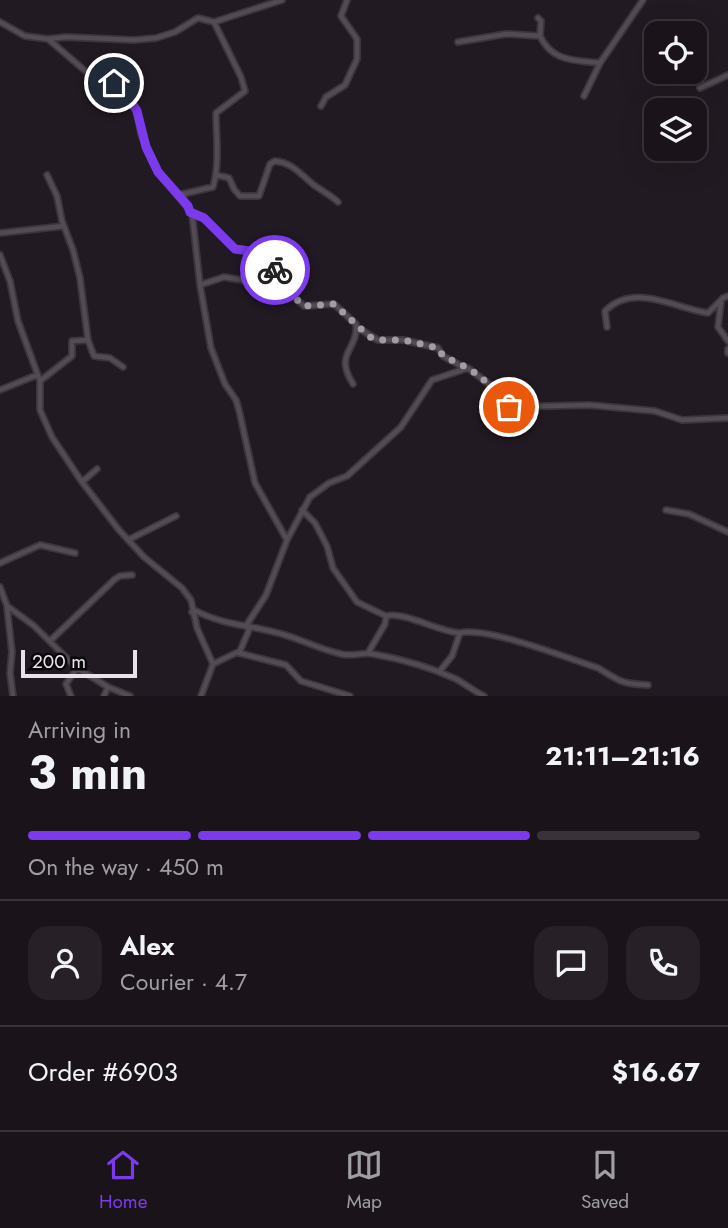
<!DOCTYPE html>
<meta charset="utf-8">
<style>
body{margin:0;font-family:Jost,sans-serif;background:#272127;color:#f1f3f6;height:100vh;display:flex;flex-direction:column;font-size:26px;white-space:nowrap}
*{box-sizing:border-box;margin:0}
p{font-size:23px;color:#9f9ea2}
.icon{flex:none;width:38px;height:38px;fill:none;stroke:currentColor;stroke-width:2;stroke-linecap:round;stroke-linejoin:round}
.map{position:relative;height:696px;overflow:hidden}
.drawer{display:flex;flex-direction:column;background:#1a141a;flex:1}
.drawer>*{flex:none}
.tools{position:absolute;left:644px;top:21px;display:grid;gap:14px}
.tools a{display:grid;place-items:center;width:63px;height:63px;border-radius:14px;background:#1a141a;box-shadow:0 7px 28px #0002,0 0 0 2px #383339;font-size:35px}
.scale{position:absolute;left:21px;bottom:18px;width:116px;box-sizing:border-box;padding-left:7px;border:4px solid #e8e3e8;border-top:0;font-size:19px;line-height:24px;white-space:nowrap;color:#e8e3e8;-webkit-text-stroke:5px #090609;paint-order:stroke}
.pin{position:absolute;display:grid;place-items:center;width:60px;height:60px;color:#fff;margin:-30px;border:4px solid #fff;border-radius:50%;box-shadow:0 2px 7px #0007}
.courier{position:absolute;display:grid;place-items:center;width:70px;height:70px;margin:-35px;border:5px solid #7c3aed;border-radius:50%;background:#fff;color:#222;box-shadow:0 2px 9px #0007}
.summary em{font-style:normal;font-weight:700}
.summary div{display:flex;flex-direction:column-reverse}
.summary{display:flex;align-items:center;justify-content:space-between;height:119px;padding:0 28px}
h1{font-size:46px;font-weight:700;line-height:52px}
.bar{display:grid;grid-template-columns:repeat(4,1fr);gap:10px 7px;align-content:center;height:84px;padding:0 28px}
.bar i{height:9px;border-radius:5px;background:#383339}
.bar .active{background:#7c3aed}
.bar p{grid-column:span 4}
.line{display:flex;align-items:center;gap:18px;padding:0 28px;border-top:2px solid #383339}
.line div{flex:1}
.round{display:grid;place-items:center;flex:none;width:74px;height:74px;border-radius:21px;background:#272127}
.tabs{display:flex;justify-content:space-around;align-items:center;height:98px;border-top:2px solid #383339;background:#1a141a;font-size:19px;color:#9f9ea2}
.tabs a{display:grid;justify-items:center;gap:4px}
.tabs .active{color:#7c3aed}
.map>svg:first-child{display:block}
.lines{fill:none;stroke-linecap:round;stroke-linejoin:round}
.minor-casing{stroke:#3c363c;stroke-width:8}
.minor{stroke:#534a53;stroke-width:4.5}
.done{stroke:#a39da3;stroke-width:7;stroke-dasharray:0 12.6}
.route{stroke:#7c3aed;stroke-width:9}
</style>
<div class="map">
<svg width="728" height="696" viewBox="0 0 728 696">
<rect width="100%" height="100%" fill="#221a22"/>
<g class="lines">
<!-- minor casing -->
<g class="minor-casing">
<path id="minor" d="M538,18L541,21L540,36C552,62 575,60 600,63
M0,22L25,36L48,39L66,37L134,40L156,38L175,32L198,18L214,22L282,0
M48,39L89,74L122,87L137,111L141,134L158,171L192,213L200,285L211,348L225,384L236,400L239,410L255,483L287,540
M458,42L506,34L540,36
M700,88L728,75
M584,96L600,63L643,0
M321,106L326,97L345,85L357,59V39L341,16L347,0
M47,175L57,196L62,221L73,250L80,278L88,340L94,356L110,358L123,367
M216,175L229,178L234,189L240,196H259L270,164L275,161C293,163 300,174 314,185C322,191 331,195 338,202
M178,195L213,187C220,163 216,137 216,113L245,91L241,77L214,22
M190,213L204,218L235,249C277,250 276,283 304,306L334,304L356,324C359,350 333,352 353,384
M0,233L64,226
M0,255L10,281L18,321L40,381V410L52,437L82,482L119,530L144,557L182,588L191,600L197,628L213,664
M200,285L224,277L260,283L280,277
M721,302L718,327L728,341
M607,327L605,311C634,282 674,308 708,313L723,298L728,296
M358,328L378,340H404L438,348L443,356L465,368
M728,353V349
M40,381L72,356V341L88,340
M0,390L37,375
M82,482L97,469
M302,510L315,523L327,546L333,568L357,602L386,616
M666,510L689,514L728,532
M128,540L176,516
M0,563L40,545L75,553
M0,587L7,606L33,625L77,668L108,687L130,696
M7,607L12,652L10,673L13,696
M192,612L196,611C221,624 247,625 274,632C297,637 318,649 341,654C352,657 362,652 373,654C401,659 430,667 456,679C465,684 474,691 484,696
M460,633C486,626 570,659 598,668C620,681 621,684 648,685
M50,641L115,579L120,576L132,575
M239,653L286,665L301,681L350,696
M368,653L385,624L386,616C404,611 439,632 460,633L452,656L439,672
M71,696L66,684L77,668
M104,696L108,687
M201,696L213,664L240,651L249,630L246,626L266,595L287,540L310,497L329,483L347,476L401,427L432,380L468,368L494,388L509,407L589,405L655,411L682,420L728,418"/>
</g>
<!-- minor -->
<use href="#minor" class="minor"/>
</g>
<g class="lines">
<!-- done -->
<path class="done" d="M275,270L294,297L304,306L334,304L370,337L379,340H404L438,348L443,356L470,369L494,388L509,407"/>
<!-- route -->
<path class="route" d="M114,83L122,87L137,111L146,147L158,172L188,206L190,212L204,218L235,249L257,252L275,270"/>
</g>
</svg>
<div class="tools">
<a><svg class="icon" aria-label="locate" viewBox="0 0 24 24"><circle cx="12" cy="12" r="6"/><path d="M12 2v4M12 18v4M2 12h4M18 12h4"/></svg></a>
<a><svg class="icon" aria-label="layers" viewBox="0 0 24 24"><path d="M12 4l9 5-9 5-9-5zM3 14l9 5 9-5"/></svg></a>
</div>
<div class="scale">200 m</div>
<div class="pin" style="left:509px;top:407px;background:#ea580c"><svg class="icon" aria-label="bag" viewBox="0 0 24 24"><path d="M5 8h14l-1 12H6zM9 8a3 3 0 0 1 6 0"/></svg></div>
<div class="pin" style="left:114px;top:83px;background:#1f2937"><svg class="icon" aria-label="home" viewBox="0 0 24 24"><path d="M3 11l9-7 9 7M6 9v11h12V9"/></svg></div>
<div class="courier" style="left:275px;top:270px"><svg class="icon" aria-label="bike" viewBox="0 0 24 24"><circle cx="6" cy="16" r="4"/><circle cx="18" cy="16" r="4"/><path d="M6 16l4-8h5l3 8M10 8l3 8H6M13 5h3"/></svg></div>
</div>
<section class="drawer">
<div class="summary"><div><h1>3 min</h1><p>Arriving in</p></div><em>21:11–21:16</em></div>
<div class="bar"><i class="active"></i><i class="active"></i><i class="active"></i><i></i><p>On the way · 450 m</p></div>
<div class="line" style="height:126px"><a class="round"><svg class="icon" aria-label="person" viewBox="0 0 24 24"><circle cx="12" cy="8" r="4"/><path d="M4 21q1-7 8-7t8 7"/></svg></a><div><b>Alex</b><p>Courier · 4.7</p></div><a class="round"><svg class="icon" aria-label="chat" viewBox="0 0 24 24"><path d="M4 5h16v11H9l-5 4z"/></svg></a><a class="round"><svg class="icon" aria-label="phone" viewBox="0 0 24 24"><path d="M5 4h4l2 5-3 2q2 4 5 5l2-3 5 2v4C11 20 4 13 5 4z"/></svg></a></div>
<div class="line" style="height:91px"><div>Order #6903</div><b>$16.67</b></div>
</section>
<nav class="tabs">
<a class="active"><svg class="icon" aria-label="home" viewBox="0 0 24 24"><path d="M3 11l9-7 9 7M6 9v11h12V9"/></svg>Home</a>
<a><svg class="icon" aria-label="map" viewBox="0 0 24 24"><path d="M3 6l6-2 6 2 6-2v14l-6 2-6-2-6 2zM9 4v14M15 6v14"/></svg>Map</a>
<a><svg class="icon" aria-label="saved" viewBox="0 0 24 24"><path d="M7 4h10v16l-5-4-5 4z"/></svg>Saved</a>
</nav>
